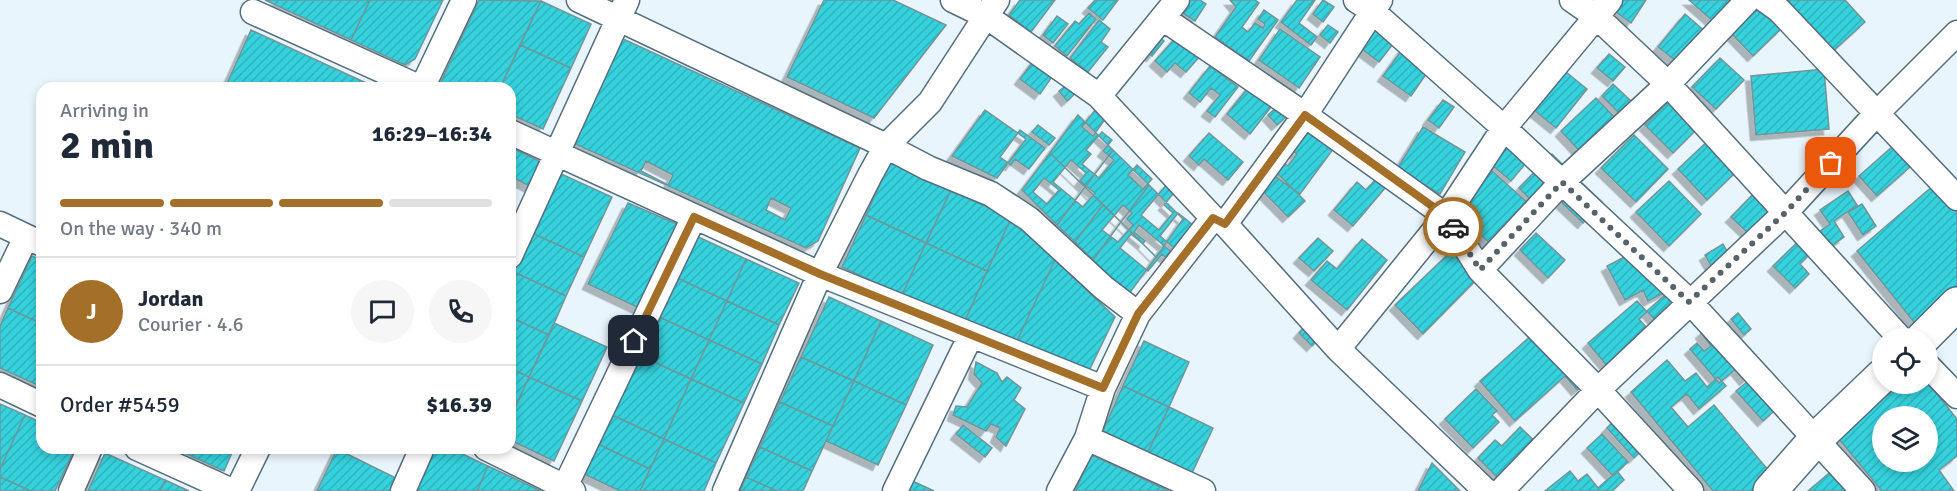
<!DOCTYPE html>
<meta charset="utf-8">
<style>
body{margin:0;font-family:Signika,sans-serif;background:#f6f6f7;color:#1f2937;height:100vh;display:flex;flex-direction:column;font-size:22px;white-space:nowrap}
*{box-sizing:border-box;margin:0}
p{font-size:20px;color:#747a83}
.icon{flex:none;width:33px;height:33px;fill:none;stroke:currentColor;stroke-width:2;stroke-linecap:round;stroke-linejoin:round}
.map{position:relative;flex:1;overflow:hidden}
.sheet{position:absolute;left:36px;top:82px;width:480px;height:372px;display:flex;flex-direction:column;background:#fff;border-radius:18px;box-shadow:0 3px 9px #0003}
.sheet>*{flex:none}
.buttons{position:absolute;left:1872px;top:328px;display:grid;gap:12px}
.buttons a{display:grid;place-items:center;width:66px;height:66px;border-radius:50%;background:#fff;box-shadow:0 3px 9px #0003;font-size:30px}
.pin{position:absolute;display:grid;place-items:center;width:51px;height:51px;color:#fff;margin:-26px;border-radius:12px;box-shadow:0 3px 9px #0006}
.courier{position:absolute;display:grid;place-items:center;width:60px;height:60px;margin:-30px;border:4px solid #a46f29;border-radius:50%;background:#fff;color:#222;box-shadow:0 2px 8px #0007}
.overview em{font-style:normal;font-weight:700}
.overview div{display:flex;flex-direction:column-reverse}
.overview{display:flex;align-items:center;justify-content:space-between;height:102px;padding:0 24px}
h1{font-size:39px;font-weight:700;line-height:45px}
.bar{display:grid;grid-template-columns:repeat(4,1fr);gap:9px 6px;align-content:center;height:72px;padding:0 24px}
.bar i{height:8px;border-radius:4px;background:#e0e1e3}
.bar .on{background:#a46f29}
.bar p{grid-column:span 4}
.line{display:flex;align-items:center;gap:15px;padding:0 24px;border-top:2px solid #e0e1e3}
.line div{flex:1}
.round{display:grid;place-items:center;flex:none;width:63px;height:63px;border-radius:32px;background:#f6f6f7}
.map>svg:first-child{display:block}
.building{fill:url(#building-hatch);stroke:#719598;stroke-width:1.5;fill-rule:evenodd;filter:url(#shadow)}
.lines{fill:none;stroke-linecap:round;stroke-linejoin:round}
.street-casing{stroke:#546e7e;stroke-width:27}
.secondary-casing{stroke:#546e7e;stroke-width:36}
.street{stroke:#fff;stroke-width:24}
.secondary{stroke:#fff;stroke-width:33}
.done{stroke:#576369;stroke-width:6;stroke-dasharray:0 10.8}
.route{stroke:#a46f29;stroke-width:8}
</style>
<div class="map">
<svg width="1957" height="491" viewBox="0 0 1957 491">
<defs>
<pattern id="building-hatch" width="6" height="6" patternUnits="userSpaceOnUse" patternTransform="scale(1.5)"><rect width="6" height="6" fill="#35d1dd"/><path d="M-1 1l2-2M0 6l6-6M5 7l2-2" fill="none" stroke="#2eb3bd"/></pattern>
<filter id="shadow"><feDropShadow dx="-5.5" dy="5.5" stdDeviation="0" flood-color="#0004"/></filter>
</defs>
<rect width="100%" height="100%" fill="#e9f5fc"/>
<!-- building -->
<path class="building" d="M265,0H370L351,40Z
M370,0H443L415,59L405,65L351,40Z
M479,0L541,1L500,88H455L441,82Z
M824,0H893L946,25L874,118L787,77Z
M1020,0H1055L1031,32L1009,15Z
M1095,0H1118L1103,20L1088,8Z
M1180,0H1200L1206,4L1195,21L1175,8Z
M1230,0H1255L1259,3L1242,27L1248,32L1255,23L1263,28L1265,24L1258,19L1264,10L1278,20L1249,61L1215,37L1236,7Z
M1297,0H1315L1299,23L1317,37L1311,45L1281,22Z
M1323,0L1334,7L1323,22L1313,14Z
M1618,0H1646L1631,23L1612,9Z
M1689,0H1733L1715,23Z
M1782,0H1845L1865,22L1831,53Z
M541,1L591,24L571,68L520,45Z
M1761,6L1782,28L1753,56L1732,34Z
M1089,13L1096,19L1067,56L1055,46L1075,21L1079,24Z
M1685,14L1707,33L1681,65L1658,47Z
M1057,16L1068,24L1053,43L1043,35Z
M1099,20L1110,29L1101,42L1108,47L1088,72L1070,58Z
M1376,24L1396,40L1379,62L1359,47Z
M1328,25L1338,32L1330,43L1320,35Z
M1280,29L1320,57L1299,88L1259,60Z
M251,30L377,88H225Z
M1156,34L1164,41L1152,56L1143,49Z
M1178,35L1201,55L1186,72L1175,63L1167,72L1155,61Z
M621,38L860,148L818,241L806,248L573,143Z
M520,45L571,68L543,129L510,114V88H500Z
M1404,47L1431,67L1411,96L1383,76Z
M1609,54L1625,67L1613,81L1597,68Z
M1720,58L1744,80L1716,109L1692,87Z
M1035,59L1054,74L1040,94L1020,79Z
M1210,66L1238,87L1215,117L1207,111L1220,95L1211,88L1200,102L1189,93Z
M1824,69L1829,129L1756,135L1751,76Z
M1566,72L1587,89L1556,128L1535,111Z
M1253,82L1282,93L1250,134L1227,114Z
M1069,83L1076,93L1067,101L1059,91Z
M1613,84L1632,102L1620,114L1602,96Z
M1596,98L1618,121L1583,155L1561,131Z
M1672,98L1699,127L1673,153L1645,125Z
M1443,100L1454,107L1439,128L1428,120Z
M1279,105L1288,115L1277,125L1268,115Z
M985,110L1026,139L997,178L952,156Z
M1095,110L1106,118L1093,136L1082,127Z
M1078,115L1113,150L1085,187L1050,153Z
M1038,125L1055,138L1049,145L1032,132Z
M1303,125L1334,148L1300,194L1269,172L1278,159L1288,166L1297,154L1287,146Z
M1423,127L1465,152L1440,194L1397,169Z
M1522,129L1541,145L1511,181L1492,165Z
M1020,130L1045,148L1029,169L1015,159L1011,165L1000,157Z
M1102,132L1112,140L1103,151L1114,160L1099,178L1082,164L1091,154L1086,150Z
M1209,133L1243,162L1228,180L1204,159L1199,165L1189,156Z
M1634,135L1668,169L1636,202L1601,168Z
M1710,139L1739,169L1707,200L1678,169Z
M1893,146L1910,167L1877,196L1859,176Z
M510,147L545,164L533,188L510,176Z
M1113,150L1149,185L1121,222L1085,187Z
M1050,153L1085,187L1057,225L1022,190Z
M1552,154L1567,169L1534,203L1519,188Z
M1071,160L1086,173L1080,181L1095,193L1083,207L1053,182Z
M646,161L673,175L668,185L641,171Z
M890,162L951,190L926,243L866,215Z
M1137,165L1152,179L1143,189L1128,175Z
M1269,165L1305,201L1288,217L1253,181Z
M1491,170L1530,205L1493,246L1454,211Z
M559,173L612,197L584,257L532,233Z
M1044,178L1059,190L1047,204L1033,192Z
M1375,180L1385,188L1353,226L1334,210L1357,182L1366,190Z
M1669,181L1701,214L1669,246L1636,212Z
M1581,182L1602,202L1583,223L1562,203Z
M1168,183L1176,190L1164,205L1173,213L1159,230L1141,215Z
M1149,185L1183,219L1156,257L1121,222Z
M1762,185L1782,203L1751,236L1731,217Z
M1934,185L1957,209V293L1917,326L1857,251Z
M1085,187L1103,205L1075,242L1057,225Z
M951,190L1011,218L987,271L926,243Z
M1848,191L1857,205L1834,221L1844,237L1829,248L1819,232L1830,224L1820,210Z
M771,198L791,208L785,220L766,210Z
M628,203L677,224L639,308L588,284Z
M1862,204L1876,226L1863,235L1848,212Z
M1103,205L1121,222L1093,260L1075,242Z
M1123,205L1132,213L1127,219L1133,225L1118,242L1102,230Z
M1178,213L1197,228L1178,251L1160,236Z
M866,215L926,243L902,295L842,267Z
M1011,218L1055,260L1014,347L964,323Z
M1121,222L1156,257L1128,295L1093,260Z
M1139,225L1174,254L1169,260L1162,254L1148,271L1120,248L1131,234L1143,244L1145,241L1134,232Z
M532,233L584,257L566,296L514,272Z
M1536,233L1565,260L1548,278L1520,250Z
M1806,234L1818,246L1800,264L1809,274L1795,288L1773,266Z
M694,235L746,259L727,301L675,277Z
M1318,238L1333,251L1314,271L1299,258Z
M1362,239L1387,260L1347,310L1311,280L1327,261L1337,269Z
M1462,241L1488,268L1423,334L1395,305Z
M926,243L987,271L964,323L902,295Z
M1723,244L1731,258L1713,269L1705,255Z
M1638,250L1671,289L1648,301L1643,290L1625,300L1607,266Z
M32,256L42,260V324L8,308Z
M746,259L799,283L779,325L727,301Z
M1055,260L1115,317L1085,379L1014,347Z
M514,272L566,296L549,335L510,317V281Z
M675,277L727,301L709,340L657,316Z
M1666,294L1674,304L1668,335L1647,311Z
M829,297L881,321L854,381L801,357Z
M727,301L779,325L762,364L709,340Z
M1637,301L1647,312L1639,319L1660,343L1618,379L1588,343Z
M8,308L42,324V387L0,368V326Z
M1738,313L1751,329L1744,335L1731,319Z
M657,316L709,340L691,379L639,355Z
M1314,316L1328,329L1312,346L1299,333Z
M510,317L549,335L529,377L510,368Z
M881,321L933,345L906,405L854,381Z
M1715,321L1758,368L1745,380L1736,369L1719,383L1690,349L1697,343L1704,351L1711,346L1701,333Z
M554,323L607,347L582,401L529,377Z
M1543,325L1590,379L1577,390L1565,376L1515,421L1480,381Z
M709,340L762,364L744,403L691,379Z
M1144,341L1189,362L1169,407L1123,386Z
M639,355L691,379L664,439L612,415Z
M801,357L854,381L833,426L780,402Z
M1667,360L1685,381L1696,373L1707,387L1718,377L1726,386L1699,409L1687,394L1671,407L1688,427L1714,405L1773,476L1756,491H1713L1631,392Z
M976,362L997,373L1002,382L1007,377L1021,388L1014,400L1025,409L1006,446L996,437L1000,428L991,424L986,431L953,415L956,406L967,407L982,383L974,374Z
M510,368L529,377L510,419Z
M1759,372L1775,410L1763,421L1736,391Z
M529,377L582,401L554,461L510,440V419Z
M691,379L744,403L716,463L664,439Z
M854,381L906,405L878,465L826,441Z
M1928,383L1957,419V456L1939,470L1954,491H1882L1838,438L1901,384ZM1882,417H1928V462H1882Z
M1123,386L1169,407L1148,452L1103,431Z
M1476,389L1497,411L1492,415L1499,422L1473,448L1445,419Z
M780,402L833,426L812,471L760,447Z
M0,404L25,415L0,469Z
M1169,407L1213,428L1192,473L1148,452Z
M1626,409L1647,445L1634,458L1607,428Z
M25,415L42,423V448H75L55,491H31L0,477V469Z
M612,415L664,439L650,469L598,444Z
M963,425L992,448L985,457L956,434Z
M1520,427L1546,452L1510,490L1478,458L1495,440L1502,446Z
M1602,434L1628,462L1613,476L1587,448Z
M664,439L716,463L704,491H640Z
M598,444L650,469L640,491H620L584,474Z
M760,447L812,471L803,491H777L746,477Z
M174,448H234L224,471Z
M433,448H450L488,466L477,491H414Z
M337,449L402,481L398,491H317Z
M105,453L165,480L160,491H88Z
M1092,455L1169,491H1075Z
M1432,463L1460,491H1418Z
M488,466L541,491H477Z
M1834,469L1852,491H1808Z
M1570,471L1578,481L1587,474L1598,488L1617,471L1624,480L1612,491H1545Z
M0,477L31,491H0Z
M746,477L777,491H740Z
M908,479L934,491H903Z
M165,480L189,491H160Z"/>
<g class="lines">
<!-- street casing -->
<g class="street-casing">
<path id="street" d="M579,0L886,146L928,168L991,194L1029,219L1104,288L1138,314
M997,0L986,16L1099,96L1213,218L1225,224L1338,349L1486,491
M1356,0L1371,10L1504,128L1690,302L1863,491
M1572,0L1598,18L1668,84L1901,339
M1765,0L1779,10L1957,198
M253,12L421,88
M1164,19L1305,115L1446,216L1480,270L1598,390L1691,491
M422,88L464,0
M1099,96L1177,0
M510,132L820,274L1103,388
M0,224L42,244
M1225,224L1305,115L1380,0
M510,256L627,0
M1480,270L1562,182L1668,84L1748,0
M0,291L26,237
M1338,349L1446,216L1504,128L1610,0
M1928,366L1957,396
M0,385L42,405
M1087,438L1203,491
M137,448L232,491
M486,448L573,491
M71,491L90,448
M237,491L258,448
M403,491L422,448
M563,491L694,217
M725,491L820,274L869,177L886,146L930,102L986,16L953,0
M895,491L971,335
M1059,491L1087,438L1103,388L1138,314L1213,218
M1501,491L1598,390L1785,213L1877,113L1957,33"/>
</g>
<!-- secondary casing -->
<g class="secondary-casing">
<path id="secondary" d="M1922,339L1957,304
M1770,491L1815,440L1882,376"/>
</g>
<!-- street -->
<use href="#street" class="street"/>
<!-- secondary -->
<use href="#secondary" class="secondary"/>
</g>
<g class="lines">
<!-- done -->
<path class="done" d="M1453,227L1480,270L1562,182L1689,302L1785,213L1831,163"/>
<!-- route -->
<path class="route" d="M634,341L694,217L820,274L1103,388L1138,314L1213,218L1225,224L1305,115L1446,216L1453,227"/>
</g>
</svg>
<div class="buttons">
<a><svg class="icon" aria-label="locate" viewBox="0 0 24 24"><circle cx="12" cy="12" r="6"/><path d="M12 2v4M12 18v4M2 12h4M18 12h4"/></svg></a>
<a><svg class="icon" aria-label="layers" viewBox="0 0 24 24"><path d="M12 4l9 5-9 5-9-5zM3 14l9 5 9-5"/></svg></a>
</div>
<div class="pin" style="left:1831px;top:163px;background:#ea580c"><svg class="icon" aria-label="bag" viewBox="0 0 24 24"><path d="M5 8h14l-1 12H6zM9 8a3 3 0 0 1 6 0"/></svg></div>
<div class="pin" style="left:634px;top:341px;background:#1f2937"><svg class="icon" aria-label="home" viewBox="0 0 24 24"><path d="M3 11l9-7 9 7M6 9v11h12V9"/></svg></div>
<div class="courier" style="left:1453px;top:227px"><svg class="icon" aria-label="car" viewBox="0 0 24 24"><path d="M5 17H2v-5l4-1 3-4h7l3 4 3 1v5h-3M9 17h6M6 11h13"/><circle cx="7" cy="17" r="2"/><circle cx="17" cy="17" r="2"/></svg></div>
<section class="sheet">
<div class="overview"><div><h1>2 min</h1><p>Arriving in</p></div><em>16:29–16:34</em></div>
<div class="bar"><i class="on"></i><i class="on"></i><i class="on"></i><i></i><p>On the way · 340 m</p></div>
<div class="line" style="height:108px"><b class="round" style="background:#a46f29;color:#fff">J</b><div><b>Jordan</b><p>Courier · 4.6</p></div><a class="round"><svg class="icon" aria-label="chat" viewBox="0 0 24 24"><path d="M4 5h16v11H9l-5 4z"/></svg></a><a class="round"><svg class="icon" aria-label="phone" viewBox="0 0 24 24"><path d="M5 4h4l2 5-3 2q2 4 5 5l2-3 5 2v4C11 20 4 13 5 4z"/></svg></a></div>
<div class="line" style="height:78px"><div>Order #5459</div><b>$16.39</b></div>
</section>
</div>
